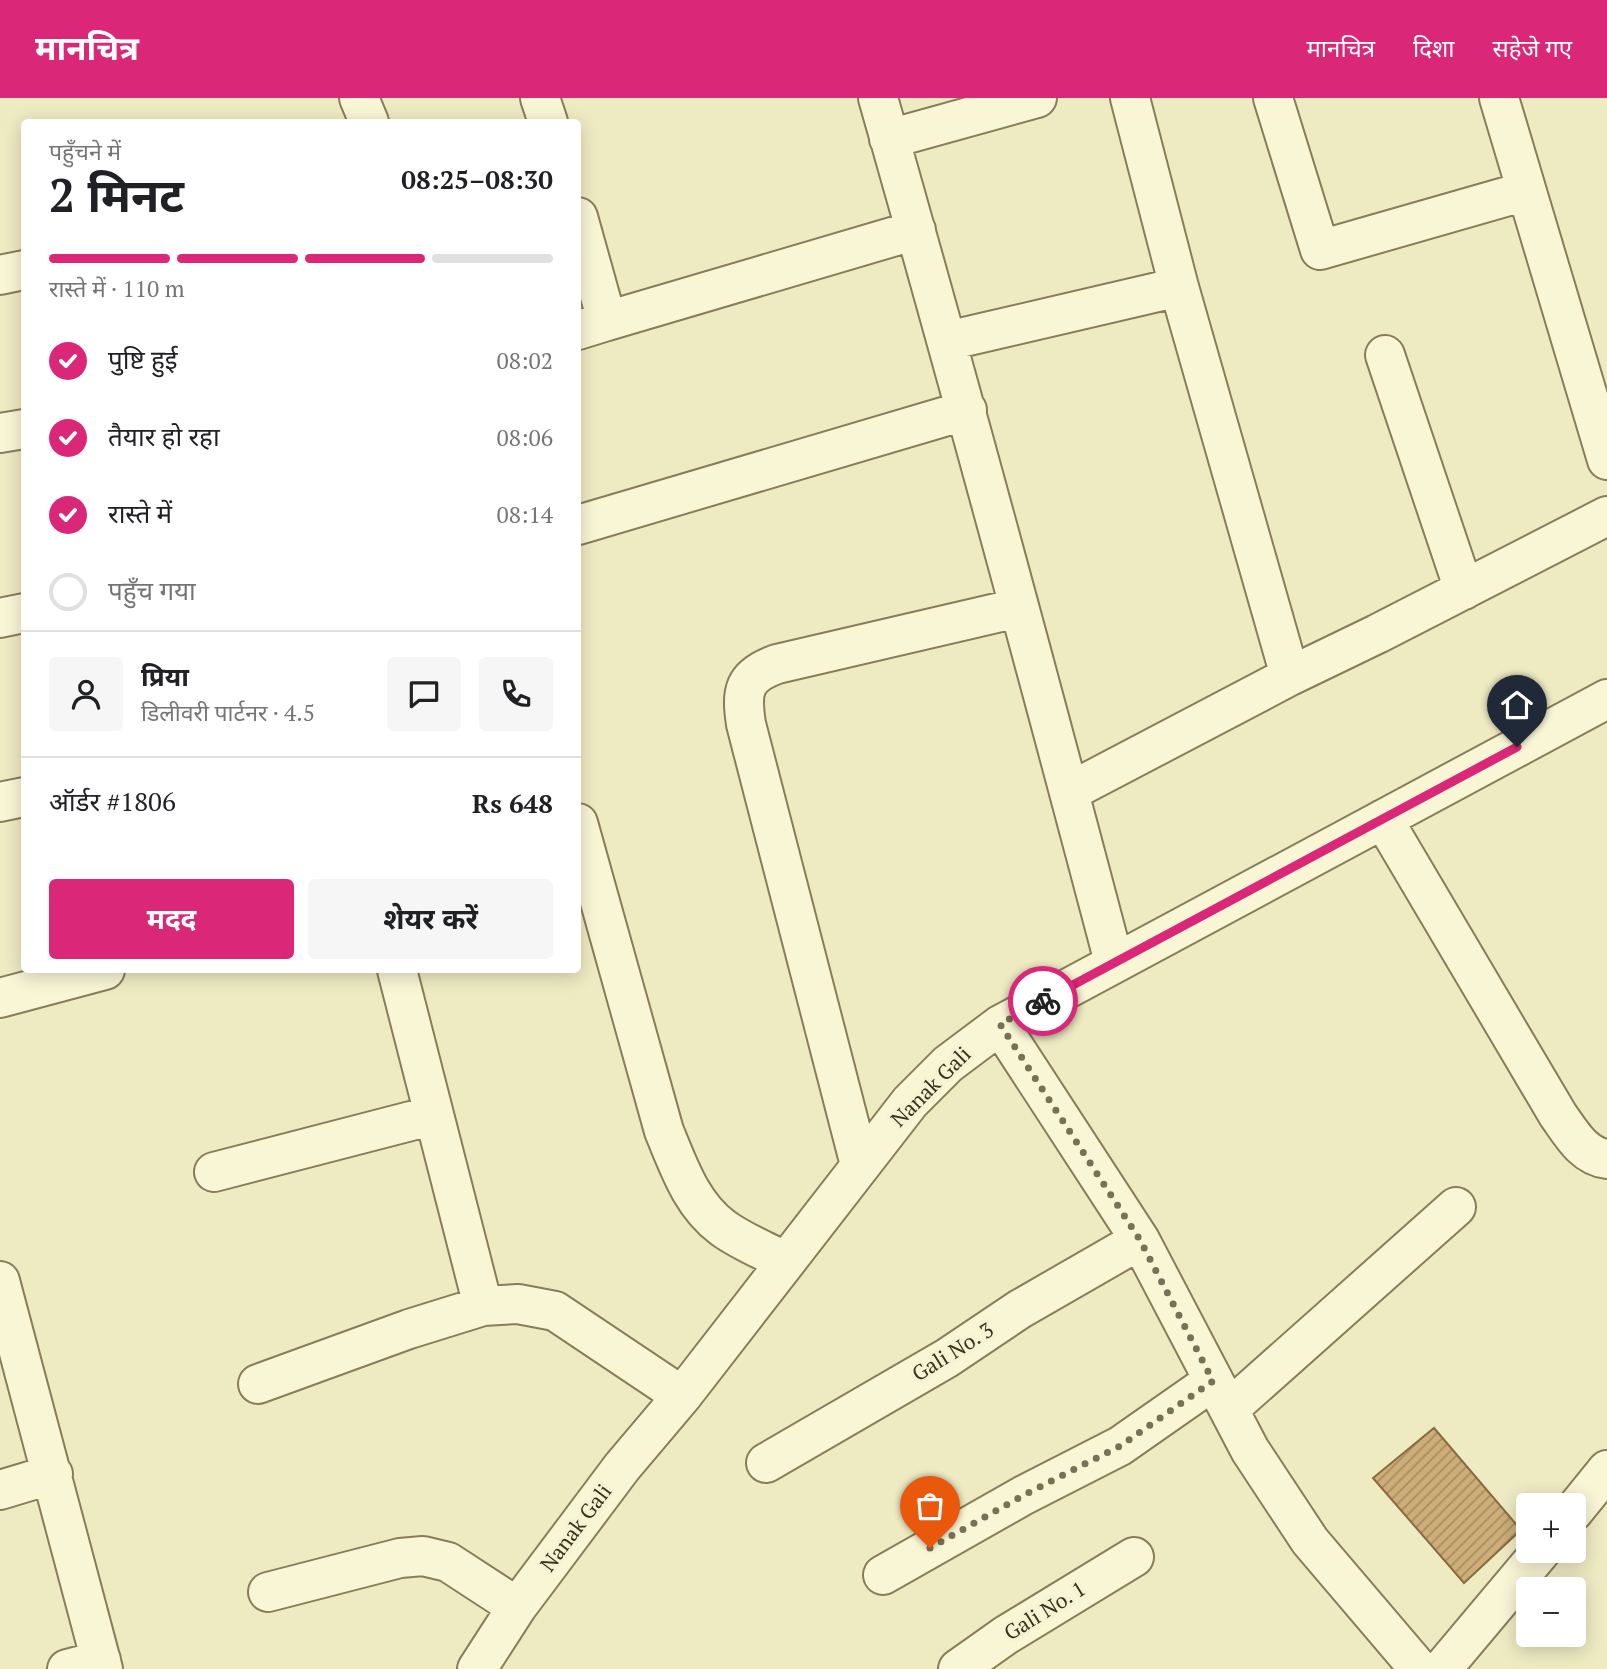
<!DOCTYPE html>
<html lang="hi">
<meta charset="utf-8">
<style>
body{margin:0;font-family:"PT Serif","Noto Sans Devanagari",serif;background:#f6f6f6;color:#202124;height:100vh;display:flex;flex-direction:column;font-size:26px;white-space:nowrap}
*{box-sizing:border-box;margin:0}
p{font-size:23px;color:#757577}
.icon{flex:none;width:38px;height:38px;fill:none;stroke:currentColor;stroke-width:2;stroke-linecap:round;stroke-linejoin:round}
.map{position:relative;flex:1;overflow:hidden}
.drawer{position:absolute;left:21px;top:21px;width:560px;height:854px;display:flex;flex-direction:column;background:#fff;border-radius:7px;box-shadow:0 4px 18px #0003}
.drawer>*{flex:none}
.buttons{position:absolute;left:1516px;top:1395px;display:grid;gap:14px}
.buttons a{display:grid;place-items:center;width:70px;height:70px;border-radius:7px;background:#fff;box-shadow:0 4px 18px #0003;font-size:35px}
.pin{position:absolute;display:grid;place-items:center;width:60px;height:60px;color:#fff;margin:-72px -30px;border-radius:50% 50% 50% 0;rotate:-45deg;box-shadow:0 0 7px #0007}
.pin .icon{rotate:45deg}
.courier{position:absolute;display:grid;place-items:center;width:70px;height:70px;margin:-35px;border:5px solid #db2777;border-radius:50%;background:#fff;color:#222;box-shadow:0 2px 9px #0007}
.overview em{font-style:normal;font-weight:700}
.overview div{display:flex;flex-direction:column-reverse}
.overview{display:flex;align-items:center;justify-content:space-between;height:119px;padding:0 28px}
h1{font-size:46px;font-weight:700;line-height:52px}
.bar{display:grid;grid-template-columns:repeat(4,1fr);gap:10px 7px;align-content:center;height:84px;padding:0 28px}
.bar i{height:9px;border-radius:5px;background:#e0e0e0}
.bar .active{background:#db2777}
.bar p{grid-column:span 4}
.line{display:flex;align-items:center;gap:18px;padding:0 28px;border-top:2px solid #e0e0e0}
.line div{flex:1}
.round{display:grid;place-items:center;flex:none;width:74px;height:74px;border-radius:7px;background:#f6f6f6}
ol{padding:0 28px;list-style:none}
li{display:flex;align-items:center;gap:21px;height:77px}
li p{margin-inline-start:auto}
li .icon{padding:7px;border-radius:50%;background:#db2777;color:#fff;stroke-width:4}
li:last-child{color:#757577}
li i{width:38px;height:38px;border:4px solid #e0e0e0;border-radius:50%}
.button{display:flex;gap:14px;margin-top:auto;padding:14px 28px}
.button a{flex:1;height:80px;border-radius:7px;background:#db2777;color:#fff;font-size:28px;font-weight:700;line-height:80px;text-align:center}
.button a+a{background:#f6f6f6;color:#202124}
header{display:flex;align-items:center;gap:42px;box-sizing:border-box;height:98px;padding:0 35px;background:#db2777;color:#fff}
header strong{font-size:33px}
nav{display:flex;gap:38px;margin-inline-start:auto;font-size:24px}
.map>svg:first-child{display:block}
.building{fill:url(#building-hatch);stroke:#886c3f;stroke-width:2}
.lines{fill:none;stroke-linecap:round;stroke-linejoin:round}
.minor-casing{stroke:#897d59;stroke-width:42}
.minor{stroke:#f9f6d6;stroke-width:38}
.done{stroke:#787158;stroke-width:7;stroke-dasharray:0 12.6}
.route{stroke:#db2777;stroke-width:9}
.labels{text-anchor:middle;stroke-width:7;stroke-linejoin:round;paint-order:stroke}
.street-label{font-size:21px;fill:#38301e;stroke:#f6f3d2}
</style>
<header>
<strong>मानचित्र</strong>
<nav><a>मानचित्र</a><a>दिशा</a><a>सहेजे गए</a></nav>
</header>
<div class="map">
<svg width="1607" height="1571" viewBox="0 0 1607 1571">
<defs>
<pattern id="building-hatch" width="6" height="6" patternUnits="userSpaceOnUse" patternTransform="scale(1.75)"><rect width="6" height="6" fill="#cdad78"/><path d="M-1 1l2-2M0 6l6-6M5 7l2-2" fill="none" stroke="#a78d62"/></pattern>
</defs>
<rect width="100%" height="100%" fill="#eeebc3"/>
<!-- building -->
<path class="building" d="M1434,1330L1521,1432L1464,1485L1373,1380Z"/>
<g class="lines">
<!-- minor casing -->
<g class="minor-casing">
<path id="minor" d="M359,0L369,24
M540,0L548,24
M878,0C960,287 1038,576 1114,864
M1273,0L1320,152L1526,93
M1499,0L1607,362
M889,41L1037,0
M578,119L607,223L578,232
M0,177L24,172
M607,223L916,132
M947,243L1179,189
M1385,257L1464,492
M0,335L24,331
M578,427L967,312
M0,520L24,515
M1290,578L1377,536L1607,418
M1069,694L1290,578L1179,189L1130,0
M0,704L24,699
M1383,721L1558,1017C1571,1035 1583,1058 1607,1061
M578,725L664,1033C679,1069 691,1106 723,1130C742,1144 766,1153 786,1164
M397,872L483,1208
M0,900L105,872
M1000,927L1140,1142L1250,1352L1310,1443L1419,1571
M860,1067L746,626C741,593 743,578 777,566L1018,510
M214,1074L434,1017
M0,1183L103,1571
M258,1286L409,1231L483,1208L518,1206L555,1213L682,1298
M1229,1311L1456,1109
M766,1365L947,1260L1020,1211L1140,1142
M0,1392L53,1376
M1573,1414L1607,1372
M883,1477L1024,1397L1120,1348L1213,1283
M268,1494L400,1460L423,1458L448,1464L517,1509
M67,1571L101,1562
M477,1571L517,1509L622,1369L682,1298L910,1004L948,966L1000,927L1607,601
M958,1571L1006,1537L1134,1459
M1442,1571L1542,1452"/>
</g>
<!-- minor -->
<use href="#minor" class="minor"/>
</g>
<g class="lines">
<!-- done -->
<path class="done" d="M930,1450L1024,1397L1120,1348L1213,1283L1140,1142L1000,926L1043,903"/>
<!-- route -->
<path class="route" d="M1043,903L1517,649"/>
</g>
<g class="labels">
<!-- street labels -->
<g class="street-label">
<text transform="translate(931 989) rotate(-45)" y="7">Nanak Gali</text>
<text transform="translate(953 1254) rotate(-32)" y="7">Gali No. 3</text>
<text transform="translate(576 1430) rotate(-53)" y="7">Nanak Gali</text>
<text transform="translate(1045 1513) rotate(-32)" y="7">Gali No. 1</text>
</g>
</g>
</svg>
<div class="buttons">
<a>+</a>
<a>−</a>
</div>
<div class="pin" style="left:930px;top:1450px;background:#ea580c"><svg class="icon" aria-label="bag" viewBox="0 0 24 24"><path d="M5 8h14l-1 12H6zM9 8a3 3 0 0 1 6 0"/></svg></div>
<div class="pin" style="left:1517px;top:649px;background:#1f2937"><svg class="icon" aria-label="home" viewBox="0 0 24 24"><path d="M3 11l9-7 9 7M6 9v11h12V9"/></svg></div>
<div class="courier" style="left:1043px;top:903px"><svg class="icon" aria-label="bike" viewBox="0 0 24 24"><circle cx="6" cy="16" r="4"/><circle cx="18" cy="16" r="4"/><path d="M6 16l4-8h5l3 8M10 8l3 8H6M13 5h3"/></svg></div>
<section class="drawer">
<div class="overview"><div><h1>2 मिनट</h1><p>पहुँचने में</p></div><em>08:25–08:30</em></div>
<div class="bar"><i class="active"></i><i class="active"></i><i class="active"></i><i></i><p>रास्ते में · 110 m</p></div>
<ol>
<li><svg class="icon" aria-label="check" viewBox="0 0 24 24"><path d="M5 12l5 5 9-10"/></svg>पुष्टि हुई<p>08:02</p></li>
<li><svg class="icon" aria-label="check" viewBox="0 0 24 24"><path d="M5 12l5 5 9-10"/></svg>तैयार हो रहा<p>08:06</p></li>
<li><svg class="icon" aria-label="check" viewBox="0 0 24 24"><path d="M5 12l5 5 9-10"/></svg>रास्ते में<p>08:14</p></li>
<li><i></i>पहुँच गया</li>
</ol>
<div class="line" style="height:126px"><a class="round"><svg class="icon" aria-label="person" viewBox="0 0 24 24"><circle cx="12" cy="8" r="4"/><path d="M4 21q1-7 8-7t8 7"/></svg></a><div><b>प्रिया</b><p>डिलीवरी पार्टनर · 4.5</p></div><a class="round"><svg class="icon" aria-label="chat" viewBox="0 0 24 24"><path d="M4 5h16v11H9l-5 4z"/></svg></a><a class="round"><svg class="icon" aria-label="phone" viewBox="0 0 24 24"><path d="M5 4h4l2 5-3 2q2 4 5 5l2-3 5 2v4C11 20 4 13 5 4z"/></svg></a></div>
<div class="line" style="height:91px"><div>ऑर्डर #1806</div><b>Rs 648</b></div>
<div class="button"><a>मदद</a><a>शेयर करें</a></div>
</section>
</div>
